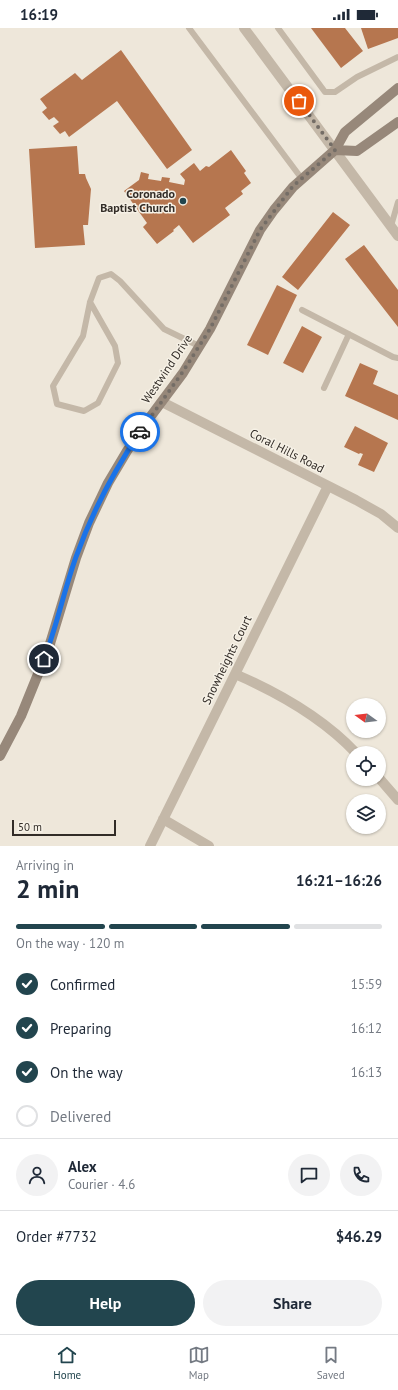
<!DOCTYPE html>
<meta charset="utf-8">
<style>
body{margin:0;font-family:"PT Sans",sans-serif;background:#f2f2f3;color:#1f2937;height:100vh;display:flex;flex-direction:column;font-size:15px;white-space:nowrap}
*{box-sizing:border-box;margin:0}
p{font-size:13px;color:#747a83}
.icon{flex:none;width:22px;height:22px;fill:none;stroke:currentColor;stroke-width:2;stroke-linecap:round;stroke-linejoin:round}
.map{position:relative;height:818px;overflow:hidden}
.details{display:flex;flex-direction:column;background:#fff;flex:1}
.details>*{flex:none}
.needle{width:26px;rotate:285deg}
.buttons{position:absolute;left:346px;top:670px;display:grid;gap:8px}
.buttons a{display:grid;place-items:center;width:40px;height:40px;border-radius:50%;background:#fff;box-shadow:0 1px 3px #0004;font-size:20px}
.scale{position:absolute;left:12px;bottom:10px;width:104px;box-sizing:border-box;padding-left:4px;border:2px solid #322c27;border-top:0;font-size:11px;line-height:14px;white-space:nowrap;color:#322c27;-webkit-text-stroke:3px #f6f1e6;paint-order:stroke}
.pin{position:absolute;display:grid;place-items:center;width:34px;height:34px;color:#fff;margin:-17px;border:2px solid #fff;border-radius:50%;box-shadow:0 1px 4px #0007}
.courier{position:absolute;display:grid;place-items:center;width:40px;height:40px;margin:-20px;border:3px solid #1a73e8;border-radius:50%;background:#fff;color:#222;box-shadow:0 1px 5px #0007}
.head em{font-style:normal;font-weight:700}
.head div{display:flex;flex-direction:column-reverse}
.head{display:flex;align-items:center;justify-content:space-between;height:68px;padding:0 16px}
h1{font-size:26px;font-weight:700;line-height:30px}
.bar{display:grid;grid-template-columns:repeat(4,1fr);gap:6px 4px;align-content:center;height:48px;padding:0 16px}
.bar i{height:5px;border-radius:3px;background:#e0e1e3}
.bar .on{background:#22454e}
.bar p{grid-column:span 4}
.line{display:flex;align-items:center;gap:10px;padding:0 16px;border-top:1px solid #e0e1e3}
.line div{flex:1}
.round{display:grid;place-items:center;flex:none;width:42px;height:42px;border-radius:21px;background:#f2f2f3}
ol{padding:0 16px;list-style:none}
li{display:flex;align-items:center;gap:12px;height:44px}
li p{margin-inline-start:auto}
li .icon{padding:4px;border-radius:50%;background:#22454e;color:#fff;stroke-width:4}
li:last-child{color:#747a83}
li i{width:22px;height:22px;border:2px solid #e0e1e3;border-radius:50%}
.cta{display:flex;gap:8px;margin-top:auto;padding:8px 16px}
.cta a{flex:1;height:46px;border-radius:24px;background:#22454e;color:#fff;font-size:16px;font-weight:700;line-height:46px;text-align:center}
.cta a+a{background:#f2f2f3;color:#1f2937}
.status{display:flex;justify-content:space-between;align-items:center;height:28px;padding:0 20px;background:#fff;direction:ltr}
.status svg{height:11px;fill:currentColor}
.dock{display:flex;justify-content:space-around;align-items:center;height:56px;border-top:1px solid #e0e1e3;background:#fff;font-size:11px;color:#747a83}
.dock a{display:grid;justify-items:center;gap:2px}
.dock .on{color:#22454e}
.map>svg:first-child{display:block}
.building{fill:#b6764f}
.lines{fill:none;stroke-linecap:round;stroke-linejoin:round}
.service{stroke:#c4b8a8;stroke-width:6}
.minor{stroke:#c4b8a8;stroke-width:10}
.tertiary{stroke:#c4b8a8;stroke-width:10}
.secondary{stroke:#97887a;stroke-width:10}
.done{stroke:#746d66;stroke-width:4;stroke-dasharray:0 7.2}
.route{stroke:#1a73e8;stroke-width:5}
.poi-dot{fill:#22454e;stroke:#f6f1e6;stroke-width:1.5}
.labels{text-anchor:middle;stroke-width:3;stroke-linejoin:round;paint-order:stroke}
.poi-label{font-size:12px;font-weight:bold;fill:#322c27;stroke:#f6f1e6;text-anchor:end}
.street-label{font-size:12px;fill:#322c27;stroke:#f6f1e6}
</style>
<div class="status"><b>16:19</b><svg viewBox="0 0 49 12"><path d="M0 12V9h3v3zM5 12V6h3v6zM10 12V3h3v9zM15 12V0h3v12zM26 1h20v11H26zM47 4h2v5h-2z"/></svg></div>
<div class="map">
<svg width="398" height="818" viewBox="0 0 398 818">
<rect width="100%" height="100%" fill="#eee7da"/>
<!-- building -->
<path class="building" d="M311,0H345L363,23L341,40Z
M361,0H398V10L368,21Z
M121,22L192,122L167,141L117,73L69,109L65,103L60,106L53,98L59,94L54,89L49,92L42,84L47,80L40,71L75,45L82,52Z
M77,118L79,146H85L86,150L91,161L88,197H83L85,217L35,220L29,121Z
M231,122L246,143L244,145L251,155L241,163L243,166L225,180L230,187L193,215L179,197L173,202L174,203L157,216L143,199L147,195L124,163L139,152L141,144L149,146L148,151L161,153L162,149L170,150L169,154L184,157L185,152L180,146L194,135L200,143L206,138L209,139Z
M333,184L350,197L298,262L282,249Z
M364,217L398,262V299L345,231Z
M277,257L297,267L268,327L247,317Z
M302,298L322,309L303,345L283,335Z
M360,335L378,343L373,356L398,367V392L345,368Z
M355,398L388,415L374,444L358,437L363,426L360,425L359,426L344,419Z"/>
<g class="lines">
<!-- service -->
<path class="service" d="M189,0L302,151
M278,0L325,64H335L357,49L398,29
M391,198L398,174
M90,274L115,318L118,335L98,375L84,383L57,376L53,358L83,308L90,274L99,250L111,246L120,253L164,301L199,318
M302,282L393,329L398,330
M324,360L349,306"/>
<!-- minor -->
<path class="minor" d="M162,374L356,472L381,486L398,500
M235,646C279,665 323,690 356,725
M379,750L398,772
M163,791L209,818
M150,818L328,458"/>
<!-- tertiary -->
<path class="tertiary" d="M244,0L398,208"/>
<!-- secondary -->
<path class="secondary" d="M335,122L357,123L398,94
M0,728L21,688L49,619L76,530L89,495L108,455L127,423L148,392L183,345L210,301L260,202L274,182L293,159L335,122L345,104L398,60"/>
</g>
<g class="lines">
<!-- done -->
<path class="done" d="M140,404L182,345L210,301L260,202L293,158L335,122L299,73"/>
<!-- route -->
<path class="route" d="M44,631C57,598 64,562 76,529C92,484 114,443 140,404"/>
</g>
<!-- markers -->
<circle class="poi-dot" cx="183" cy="173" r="4"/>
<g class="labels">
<!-- poi labels -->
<g class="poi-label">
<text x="175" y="170">Coronado<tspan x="175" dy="14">Baptist Church</tspan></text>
</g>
<!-- street labels -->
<g class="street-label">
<text transform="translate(167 341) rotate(-56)" y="4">Westwind Drive</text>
<text transform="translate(287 423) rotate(27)" y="4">Coral Hills Road</text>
<text transform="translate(227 632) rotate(-64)" y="4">Snowheights Court</text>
</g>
</g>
</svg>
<div class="buttons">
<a><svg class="needle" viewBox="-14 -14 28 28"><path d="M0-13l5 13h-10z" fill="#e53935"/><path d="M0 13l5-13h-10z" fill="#747a83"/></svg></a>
<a><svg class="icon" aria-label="locate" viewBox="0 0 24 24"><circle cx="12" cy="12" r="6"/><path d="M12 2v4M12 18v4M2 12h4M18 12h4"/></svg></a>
<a><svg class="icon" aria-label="layers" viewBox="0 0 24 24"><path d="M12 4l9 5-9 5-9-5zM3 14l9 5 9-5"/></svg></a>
</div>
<div class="scale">50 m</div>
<div class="pin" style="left:299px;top:73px;background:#ea580c"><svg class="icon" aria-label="bag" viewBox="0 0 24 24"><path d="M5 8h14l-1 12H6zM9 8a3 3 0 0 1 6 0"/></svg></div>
<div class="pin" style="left:44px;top:631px;background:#1f2937"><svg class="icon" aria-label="home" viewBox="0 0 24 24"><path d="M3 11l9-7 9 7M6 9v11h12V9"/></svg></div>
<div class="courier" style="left:140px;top:404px"><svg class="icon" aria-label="car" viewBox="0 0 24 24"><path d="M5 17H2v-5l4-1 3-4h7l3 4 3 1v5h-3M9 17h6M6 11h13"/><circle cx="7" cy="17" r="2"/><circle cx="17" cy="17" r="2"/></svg></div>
</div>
<section class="details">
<div class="head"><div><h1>2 min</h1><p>Arriving in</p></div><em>16:21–16:26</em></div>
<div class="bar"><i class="on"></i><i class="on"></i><i class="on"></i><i></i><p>On the way · 120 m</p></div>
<ol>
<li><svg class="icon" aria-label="check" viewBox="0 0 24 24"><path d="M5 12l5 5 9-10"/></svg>Confirmed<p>15:59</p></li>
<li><svg class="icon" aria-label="check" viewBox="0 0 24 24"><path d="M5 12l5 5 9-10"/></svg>Preparing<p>16:12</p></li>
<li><svg class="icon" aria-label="check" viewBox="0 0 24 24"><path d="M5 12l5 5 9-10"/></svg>On the way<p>16:13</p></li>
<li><i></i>Delivered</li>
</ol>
<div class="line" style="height:72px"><a class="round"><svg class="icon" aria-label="person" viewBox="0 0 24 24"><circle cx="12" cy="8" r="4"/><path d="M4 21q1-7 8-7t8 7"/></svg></a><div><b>Alex</b><p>Courier · 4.6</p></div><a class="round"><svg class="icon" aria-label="chat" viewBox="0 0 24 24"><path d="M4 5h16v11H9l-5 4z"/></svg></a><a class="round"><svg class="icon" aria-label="phone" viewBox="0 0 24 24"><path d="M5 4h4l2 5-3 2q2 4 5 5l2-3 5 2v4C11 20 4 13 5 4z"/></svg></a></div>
<div class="line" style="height:52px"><div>Order #7732</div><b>$46.29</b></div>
<div class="cta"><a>Help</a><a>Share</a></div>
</section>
<nav class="dock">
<a class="on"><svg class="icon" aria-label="home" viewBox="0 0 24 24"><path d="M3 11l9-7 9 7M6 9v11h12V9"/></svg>Home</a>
<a><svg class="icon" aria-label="map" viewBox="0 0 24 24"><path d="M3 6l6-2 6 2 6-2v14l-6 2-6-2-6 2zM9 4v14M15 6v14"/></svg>Map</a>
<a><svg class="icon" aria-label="saved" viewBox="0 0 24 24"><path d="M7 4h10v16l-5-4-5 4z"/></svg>Saved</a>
</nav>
